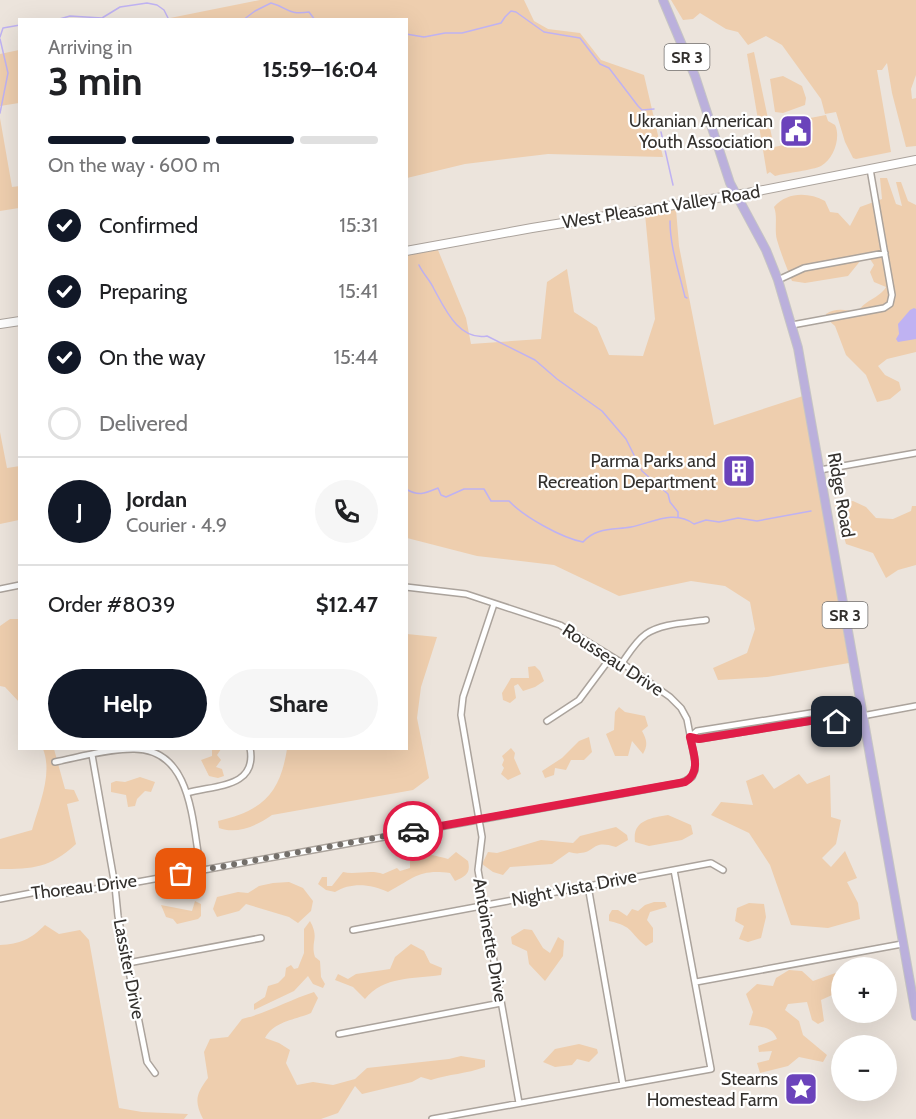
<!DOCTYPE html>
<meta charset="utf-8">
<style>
body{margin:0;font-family:Cabin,sans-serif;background:#f6f6f6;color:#202124;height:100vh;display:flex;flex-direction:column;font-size:22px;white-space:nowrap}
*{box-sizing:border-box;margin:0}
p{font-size:20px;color:#757577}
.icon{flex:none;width:33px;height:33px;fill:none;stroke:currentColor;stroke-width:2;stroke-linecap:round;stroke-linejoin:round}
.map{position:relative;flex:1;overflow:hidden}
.panel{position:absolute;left:18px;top:18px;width:390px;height:732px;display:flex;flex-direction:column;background:#fff;border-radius:0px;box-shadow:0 6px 24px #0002}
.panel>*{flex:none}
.fabs{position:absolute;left:831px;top:957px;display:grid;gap:12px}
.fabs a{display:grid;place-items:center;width:66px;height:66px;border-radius:50%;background:#fff;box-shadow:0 6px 24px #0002;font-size:30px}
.pin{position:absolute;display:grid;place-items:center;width:51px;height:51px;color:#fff;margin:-26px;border-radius:12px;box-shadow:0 3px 9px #0006}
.courier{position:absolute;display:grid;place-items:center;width:60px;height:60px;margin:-30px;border:4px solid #e11d48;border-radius:50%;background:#fff;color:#222;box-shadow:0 2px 8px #0007}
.head em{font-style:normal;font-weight:700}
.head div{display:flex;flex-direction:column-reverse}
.head{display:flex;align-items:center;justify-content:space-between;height:102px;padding:0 30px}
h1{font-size:39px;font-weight:700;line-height:45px}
.bar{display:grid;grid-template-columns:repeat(4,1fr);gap:9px 6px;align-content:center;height:72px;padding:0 30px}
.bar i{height:8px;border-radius:4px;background:#e0e0e0}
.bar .on{background:#111827}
.bar p{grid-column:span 4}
.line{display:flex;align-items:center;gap:15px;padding:0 30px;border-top:2px solid #e0e0e0}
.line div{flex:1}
.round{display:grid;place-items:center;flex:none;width:63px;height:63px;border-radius:32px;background:#f6f6f6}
ol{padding:0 30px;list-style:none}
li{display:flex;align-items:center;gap:18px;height:66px}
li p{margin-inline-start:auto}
li .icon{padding:6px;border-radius:50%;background:#111827;color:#fff;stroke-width:4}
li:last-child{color:#757577}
li i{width:33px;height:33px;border:3px solid #e0e0e0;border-radius:50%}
.button{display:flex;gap:12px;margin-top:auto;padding:12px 30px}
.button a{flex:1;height:69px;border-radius:36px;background:#111827;color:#fff;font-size:24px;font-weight:700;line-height:69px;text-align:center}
.button a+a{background:#f6f6f6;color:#202124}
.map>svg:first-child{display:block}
.green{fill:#eeceae}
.water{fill:#bfb2f2}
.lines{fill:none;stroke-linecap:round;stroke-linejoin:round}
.stream{stroke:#bfb2f2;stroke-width:1.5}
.street-casing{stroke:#aba39c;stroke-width:8}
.secondary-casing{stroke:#aba39c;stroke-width:10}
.primary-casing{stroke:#c6c5c4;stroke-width:10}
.street{stroke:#fff;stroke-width:5}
.secondary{stroke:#fff;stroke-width:8}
.primary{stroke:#bbb0dc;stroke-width:8}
.done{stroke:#746f6a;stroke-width:6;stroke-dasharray:0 10.8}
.route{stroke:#e11d48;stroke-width:8}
.labels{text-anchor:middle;stroke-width:4.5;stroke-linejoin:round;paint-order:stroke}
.shield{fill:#fff;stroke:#706e6c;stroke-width:1.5}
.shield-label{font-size:16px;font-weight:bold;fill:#33302d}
.poi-label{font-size:18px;fill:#33302d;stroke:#fff;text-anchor:end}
.street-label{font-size:18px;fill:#33302d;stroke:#fff}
</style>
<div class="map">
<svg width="916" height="1119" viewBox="0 0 916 1119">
<rect width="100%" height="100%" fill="#ece4dc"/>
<!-- green -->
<path class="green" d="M260,0H524L534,21L548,29L580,33L601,60L644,75L663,157L548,154L465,164L407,178L406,20L165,19Z
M671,0H916V75L911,89L912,99L916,98V146L906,147L892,93L887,63L882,70H877L891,152L856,159L853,158L845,142L836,112L825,114L821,99L782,45L766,36L748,45L738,32L726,29L700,13L693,19L683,20Z
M19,50V103L0,106V54Z
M754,52L774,147L805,141L812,136L813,130L810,118L826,115L828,121L835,125C841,137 834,159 821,166C813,170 786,173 775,176L770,172L767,174L747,54Z
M783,76L802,86L806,98L805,105L783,113L775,112L770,79Z
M0,118L12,187L20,186L19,208L0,211Z
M880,178H887L896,204L902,206L896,182H901L908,201L916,205V352L887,359L878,366L885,375L899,382L901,390L890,399L877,402L866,375L846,355L835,326L827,319L826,314C835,308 847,309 857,314C863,300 879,299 886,287L874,282L870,272L874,265L870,259L861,260L848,276L805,283L792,281C787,268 781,254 777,240C774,229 778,217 774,207C787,192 808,192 825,201L830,212L838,213L850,226L860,207L882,199Z
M676,209L679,246L714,425L803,396L849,663L767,677L718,680L713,668L747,653L755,629L750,602L725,586L691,581L619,596L554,565L477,556L407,538L406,255L438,250L466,318L471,344L541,339L547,282L567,269L574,312L597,327L609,355L643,356L655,319L645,214Z
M0,432L7,468L20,466L19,520L0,524Z
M853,501L866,507L876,518L893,519L911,511L912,506H916V565L898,570L886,578L873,553L846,544L835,505Z
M10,619H19V702L5,687L0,686V626Z
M407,634L437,637L421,687L417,718L429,778L413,790L272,815C258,825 237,835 219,828L218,821C262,811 280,794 287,749L406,748Z
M535,666L540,671L544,681L535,687L523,691L518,684L514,686L516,698L510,703L503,700L502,693L511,678H529L528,667Z
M619,707L625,712L645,716L648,726L642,731C647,740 648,745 643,754L632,741L628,756H615L606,734L614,730L615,712Z
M589,737L592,752L584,760H571L566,770L555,768L554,775L545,778L542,771L562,758L579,741Z
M511,748L515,753L514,758L521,774L508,780L501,774L504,768L502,765L504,760L502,756Z
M43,749H54L65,789L74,790L79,801L67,804L76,844C50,868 33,869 0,869V839L32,830C39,805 53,774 43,749Z
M212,749H221L217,755L221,760L216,767L222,769L224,776L218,778L209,776L201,760L212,756Z
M763,774L774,789L799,774L807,784L830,775L831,817L841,820L836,844L822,858L831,867L845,851L857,878L847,882L858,903L860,919L828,928L791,925L770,865L749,833L711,815L721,802L753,805L746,781Z
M140,777L155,782L151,792L145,791L137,799L135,806L128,807L126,795L111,792V783L116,781L125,782Z
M668,815L691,825L693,834L682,840L649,846L635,842C632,820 651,818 668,815Z
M616,827L627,835L628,840L616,847C592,839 596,852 580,853C577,854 573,853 569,852L552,864L510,867L503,875L493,872L482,864L488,852L497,853L541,840L573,843L580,836Z
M456,852L468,861C471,873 466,876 455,881L450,873C419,869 414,878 388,892C371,884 351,882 335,892L326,890L318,884L322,877H327V886H332L343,872C356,875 371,869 383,874L397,868L400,871L410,868V859C427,852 432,855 448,859Z
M289,882L303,888L313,901L311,911L298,923L289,917L246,904L239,911L217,917L213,909L217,897L238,892L248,893L259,886L273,883Z
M195,901L201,904V916L198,919L177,924L173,919L166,917L161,905L192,911Z
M654,902H665L667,907L650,912L647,920L653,928V942L646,946C628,932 635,927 609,921V915L612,910H618L627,916L632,909L638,911L645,905Z
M749,903L764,904L766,917L761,938L748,942L739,939L744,926L735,921L737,908Z
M310,921C320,939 310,941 315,957L320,961L321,977L325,984L323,988L313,984L308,976L294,991L254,1010V1004L265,997L268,986L278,983L285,976L286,968L291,965L294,969L298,968L304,953V929Z
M45,925L59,934L80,930L89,940L119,1108L142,1112L188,1114L184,1119H0V945C20,944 31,939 45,925Z
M524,929L532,930L543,948L550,953L558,937L564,941L563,956L545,981L529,964L527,951L512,944L511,937Z
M411,944L424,951L430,963L442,968L441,975C413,979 384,976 365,999L353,987L335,980L338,974L348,979L356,974L390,969L395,957Z
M789,970L802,971L813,981L841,971V991L821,1000L824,1021L818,1024L812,1020L807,1002L788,1004L785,1010L799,1021L803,1035L827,1055L823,1062L799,1057L788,1066L760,1073L757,1063L769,1060L772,1051L759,1052L758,1046L777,1039C772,1026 761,1027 749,1025L753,1012L746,994L757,984L773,986L776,978Z
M314,992L318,998L311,1013C295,1020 274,1021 265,1038L279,1043L290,1050L286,1063L297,1085L313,1082L333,1085L355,1079L367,1068L449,1059L461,1056L485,1060V1067C466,1074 449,1074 431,1080L421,1077L412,1082L362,1094L355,1086L338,1113L321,1119H203C194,1101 196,1094 208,1078L204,1052L210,1039L228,1037L242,1019C267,1013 289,1000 314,992Z
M579,1044L597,1049L598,1053L589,1062L577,1059L572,1065L555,1067L543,1062L555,1049Z"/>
<!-- water -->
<path class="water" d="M914,308L916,309V339L898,342L896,339L899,334L898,324L910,310Z"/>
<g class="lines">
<!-- stream -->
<path class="stream" d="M56,20L70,16L102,18L120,7L147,3L157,5L164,10L169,20
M243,20L255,11L271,3C289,8 287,15 309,12L315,20
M373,20H376
M406,34L424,37L445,33H462L501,23L505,17L511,11L516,12L544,32L580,38L600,64L609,68L638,106L642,110L654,109
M0,37L3,28L20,25
M0,39L8,73L0,113
M661,132L673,185
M670,221C670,247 679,272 685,297L687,298
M419,265C423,274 430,280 434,289C445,309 459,341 487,336L535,360L557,379L602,411L626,439L642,471L668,494L670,502L678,512V517
M406,489C419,497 426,493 438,488L441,495L446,497L464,489H484L491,501H509C524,517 562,538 583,542C596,527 614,530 631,527C652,523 674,509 694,524L706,520L719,522L738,518L757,521L811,511"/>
<!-- street casing -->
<g class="street-casing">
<path id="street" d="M778,280L804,268L885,253
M792,325L884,308L890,304L892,295L870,169
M820,470L916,453
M0,589L20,585
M494,604L463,697L461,715L482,837L478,870L519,1103
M622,663C629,653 636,641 646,634C662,623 688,623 706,620
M547,721L579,700L611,657
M690,737L699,739L816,720L849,721L862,716L916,706
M690,737L697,731L817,712L838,714L853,712L862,716
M92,755L115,886L118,916L147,1062L155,1073
M55,762C80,757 107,749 133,749C194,748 192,827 201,870
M187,793C212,785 258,789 250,748
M588,886L623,1085
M0,899L42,891L68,893L121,885L681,783L692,777L695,770V761L687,719L681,708L670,697L622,663L560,625L466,594L406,587
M353,930L711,863L723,870
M128,963L261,938
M696,982L902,944
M339,1034L501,1003
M432,1119L711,1069L674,870"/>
</g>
<!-- secondary casing -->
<g class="secondary-casing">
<path id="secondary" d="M406,251L532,228L748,193L916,160
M0,324L20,321"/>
</g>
<!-- primary casing -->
<g class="primary-casing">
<path id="primary" d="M663,0L695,76L730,183L766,250L778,280L798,348L916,1016"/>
</g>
<!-- street -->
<use href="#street" class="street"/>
<!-- secondary -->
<use href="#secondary" class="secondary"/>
<!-- primary -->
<use href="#primary" class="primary"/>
</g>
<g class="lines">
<!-- done -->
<path class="done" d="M181,874L413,831"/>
<!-- route -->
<path class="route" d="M413,831L685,782C702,772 693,752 690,737L699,739L816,720L837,722"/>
</g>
<!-- icons -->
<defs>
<g id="civic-square" transform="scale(1.725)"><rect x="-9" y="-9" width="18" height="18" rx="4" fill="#6b43bb" stroke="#fff"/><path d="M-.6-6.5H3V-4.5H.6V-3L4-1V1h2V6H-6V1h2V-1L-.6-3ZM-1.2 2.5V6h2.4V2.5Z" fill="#fff"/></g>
<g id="building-square" transform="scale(1.725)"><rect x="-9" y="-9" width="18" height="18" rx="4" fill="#6b43bb" stroke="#fff"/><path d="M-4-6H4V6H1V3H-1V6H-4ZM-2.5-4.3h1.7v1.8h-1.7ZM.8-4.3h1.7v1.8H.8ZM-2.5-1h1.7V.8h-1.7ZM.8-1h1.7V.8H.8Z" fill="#fff"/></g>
<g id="sight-square" transform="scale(1.725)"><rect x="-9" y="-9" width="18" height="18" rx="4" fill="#6b43bb" stroke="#fff"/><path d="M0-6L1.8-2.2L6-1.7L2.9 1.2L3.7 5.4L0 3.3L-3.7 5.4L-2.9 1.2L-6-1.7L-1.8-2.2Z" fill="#fff"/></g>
</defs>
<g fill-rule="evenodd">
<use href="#civic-square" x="796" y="131"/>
<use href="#building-square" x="739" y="471"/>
<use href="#sight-square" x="801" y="1089"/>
</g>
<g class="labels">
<!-- shield labels -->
<g class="shield">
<rect x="664.5" y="44" width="45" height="26" rx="4.5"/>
<rect x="822.5" y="602" width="45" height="26" rx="4.5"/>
</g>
<g class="shield-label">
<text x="687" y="63">SR 3</text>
<text x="845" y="621">SR 3</text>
</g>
<!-- poi labels -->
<g class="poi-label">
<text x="773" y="127">Ukranian American<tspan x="773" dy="21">Youth Association</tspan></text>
<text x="716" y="467">Parma Parks and<tspan x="716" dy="21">Recreation Department</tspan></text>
<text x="778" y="1085">Stearns<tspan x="778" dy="21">Homestead Farm</tspan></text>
</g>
<!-- street labels -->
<g class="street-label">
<text transform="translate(661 207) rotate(-9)" y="6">West Pleasant Valley Road</text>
<text transform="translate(841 495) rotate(80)" y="6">Ridge Road</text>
<text transform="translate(613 660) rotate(33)" y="6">Rousseau Drive</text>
<text transform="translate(84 887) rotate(-7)" y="6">Thoreau Drive</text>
<text transform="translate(574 888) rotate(-11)" y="6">Night Vista Drive</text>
<text transform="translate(490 940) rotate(80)" y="6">Antoinette Drive</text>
<text transform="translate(129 969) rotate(79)" y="6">Lassiter Drive</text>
</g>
</g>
</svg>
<div class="fabs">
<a>+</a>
<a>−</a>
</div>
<div class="pin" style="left:181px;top:874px;background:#ea580c"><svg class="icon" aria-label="bag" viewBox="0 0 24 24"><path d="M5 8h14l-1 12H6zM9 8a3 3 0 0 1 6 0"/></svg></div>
<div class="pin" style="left:837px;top:722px;background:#1f2937"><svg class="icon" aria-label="home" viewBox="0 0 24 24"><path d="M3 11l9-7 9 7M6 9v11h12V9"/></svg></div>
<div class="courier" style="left:413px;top:831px"><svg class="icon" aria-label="car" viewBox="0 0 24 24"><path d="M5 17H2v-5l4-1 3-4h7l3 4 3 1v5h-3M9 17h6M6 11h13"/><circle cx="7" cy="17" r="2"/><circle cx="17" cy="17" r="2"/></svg></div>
<section class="panel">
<div class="head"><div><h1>3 min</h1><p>Arriving in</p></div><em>15:59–16:04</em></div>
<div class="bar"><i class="on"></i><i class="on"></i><i class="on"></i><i></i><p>On the way · 600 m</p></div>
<ol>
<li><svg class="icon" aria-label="check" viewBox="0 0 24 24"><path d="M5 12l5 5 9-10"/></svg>Confirmed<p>15:31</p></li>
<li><svg class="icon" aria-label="check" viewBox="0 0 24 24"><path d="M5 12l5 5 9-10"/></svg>Preparing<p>15:41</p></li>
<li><svg class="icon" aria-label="check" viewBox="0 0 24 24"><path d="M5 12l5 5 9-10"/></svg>On the way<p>15:44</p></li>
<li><i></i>Delivered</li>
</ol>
<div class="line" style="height:108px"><b class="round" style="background:#111827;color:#fff">J</b><div><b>Jordan</b><p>Courier · 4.9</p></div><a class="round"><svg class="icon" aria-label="phone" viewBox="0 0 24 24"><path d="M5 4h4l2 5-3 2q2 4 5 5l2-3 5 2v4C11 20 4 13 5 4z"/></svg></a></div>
<div class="line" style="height:78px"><div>Order #8039</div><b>$12.47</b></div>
<div class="button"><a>Help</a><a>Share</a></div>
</section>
</div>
